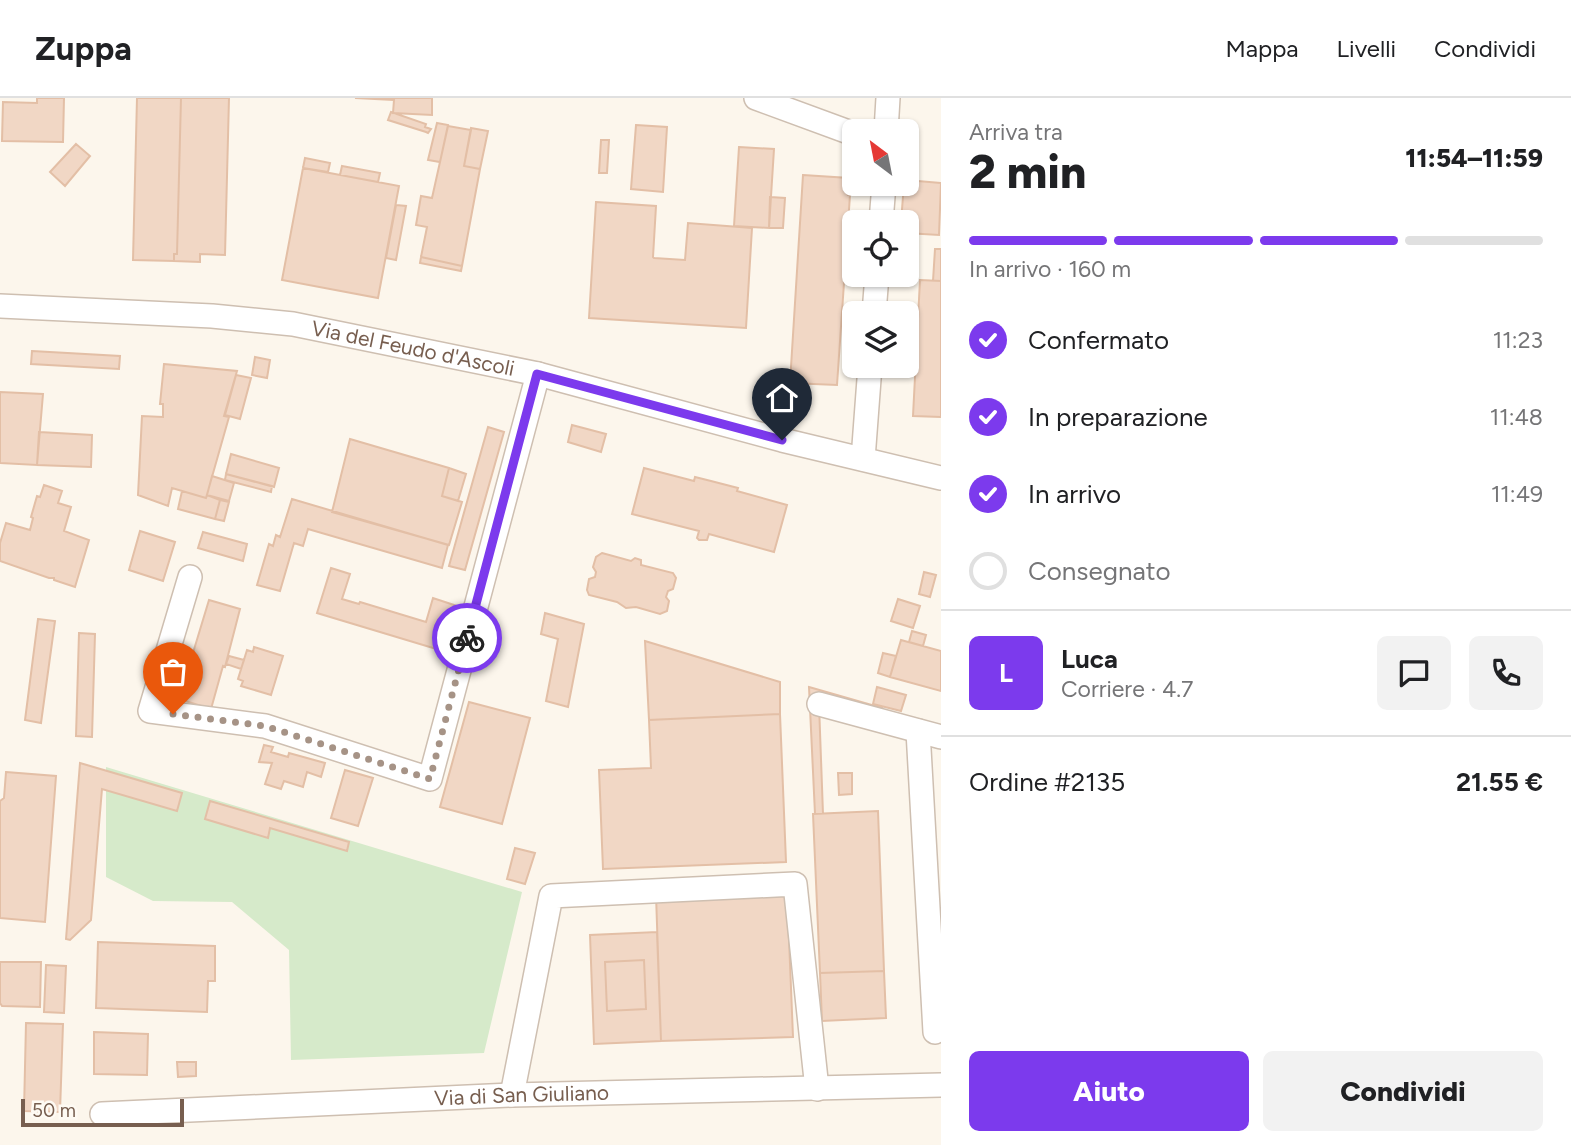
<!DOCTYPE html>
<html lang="it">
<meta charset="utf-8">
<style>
body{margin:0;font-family:Figtree,sans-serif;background:#f2f2f2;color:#202124;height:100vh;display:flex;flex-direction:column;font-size:26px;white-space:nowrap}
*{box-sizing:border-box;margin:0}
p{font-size:23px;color:#757577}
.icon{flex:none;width:38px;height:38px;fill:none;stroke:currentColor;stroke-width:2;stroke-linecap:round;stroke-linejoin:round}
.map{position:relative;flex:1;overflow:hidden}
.details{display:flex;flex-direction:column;background:#fff;width:630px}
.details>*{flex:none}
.needle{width:46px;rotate:328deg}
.tools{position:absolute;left:842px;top:21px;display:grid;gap:14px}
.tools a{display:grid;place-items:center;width:77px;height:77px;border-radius:10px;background:#fff;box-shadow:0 2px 5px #0004;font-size:35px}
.scale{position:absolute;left:21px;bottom:18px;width:163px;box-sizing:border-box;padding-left:7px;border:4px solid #775e4f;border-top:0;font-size:19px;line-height:24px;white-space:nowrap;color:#775e4f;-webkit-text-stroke:5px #fefaf3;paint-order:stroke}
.pin{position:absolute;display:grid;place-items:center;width:60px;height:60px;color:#fff;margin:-72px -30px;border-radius:50% 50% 50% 0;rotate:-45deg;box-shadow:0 0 7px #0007}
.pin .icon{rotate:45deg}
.courier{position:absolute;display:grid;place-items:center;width:70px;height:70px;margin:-35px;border:5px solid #7c3aed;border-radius:50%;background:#fff;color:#222;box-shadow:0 2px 9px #0007}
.headline em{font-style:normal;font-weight:800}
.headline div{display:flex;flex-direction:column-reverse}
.headline{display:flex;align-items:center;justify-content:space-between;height:119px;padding:0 28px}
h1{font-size:46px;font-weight:800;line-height:52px}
.bar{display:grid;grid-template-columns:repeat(4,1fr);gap:10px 7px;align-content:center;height:84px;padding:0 28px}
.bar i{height:9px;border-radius:5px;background:#e0e0e0}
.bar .active{background:#7c3aed}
.bar p{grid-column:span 4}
.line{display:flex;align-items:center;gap:18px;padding:0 28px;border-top:2px solid #e0e0e0}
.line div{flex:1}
.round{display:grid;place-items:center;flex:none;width:74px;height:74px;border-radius:10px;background:#f2f2f2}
ol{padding:0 28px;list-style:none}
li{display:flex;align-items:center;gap:21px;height:77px}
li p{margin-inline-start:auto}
li .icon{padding:7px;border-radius:50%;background:#7c3aed;color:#fff;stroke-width:4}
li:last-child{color:#757577}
li i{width:38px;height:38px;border:4px solid #e0e0e0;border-radius:50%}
.action{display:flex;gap:14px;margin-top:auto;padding:14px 28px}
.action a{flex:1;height:80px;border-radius:10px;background:#7c3aed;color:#fff;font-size:28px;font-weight:800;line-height:80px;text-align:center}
.action a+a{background:#f2f2f2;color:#202124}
header{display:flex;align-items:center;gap:42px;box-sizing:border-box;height:98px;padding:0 35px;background:#fff;border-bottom:2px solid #e0e0e0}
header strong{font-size:33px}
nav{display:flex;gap:38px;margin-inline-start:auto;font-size:24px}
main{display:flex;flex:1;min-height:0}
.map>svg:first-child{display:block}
.green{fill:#d6eaca}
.building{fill:#f1d7c5;stroke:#e3bfa6;stroke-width:2;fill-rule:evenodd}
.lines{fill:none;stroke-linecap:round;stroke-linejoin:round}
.minor-casing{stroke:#cebfb1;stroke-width:26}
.minor{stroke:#fff;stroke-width:23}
.done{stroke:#a69386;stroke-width:7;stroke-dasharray:0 12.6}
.route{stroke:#7c3aed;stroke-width:9}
.labels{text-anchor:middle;stroke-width:6;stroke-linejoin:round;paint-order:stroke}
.street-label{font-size:21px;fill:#775e4f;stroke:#fefaf3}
</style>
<header>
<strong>Zuppa</strong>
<nav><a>Mappa</a><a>Livelli</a><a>Condividi</a></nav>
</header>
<main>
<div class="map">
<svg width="941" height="1047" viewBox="0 0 941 1047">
<rect width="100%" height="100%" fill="#fcf6ec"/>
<!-- green -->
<path class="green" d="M106,669L522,794L484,955L291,962L289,852L232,804L153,803L106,779Z"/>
<!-- building -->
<path class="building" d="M37,0H64L63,44L2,43L3,4L37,5Z
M137,0H181L177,156H174V163L133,162Z
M181,0H229L225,157L200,156V164L174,163V156H177Z
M355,0H432V17L393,15L394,2Z
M391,14L426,26L425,29L431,31L428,35L426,34L388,22Z
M437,25L448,27L440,64L428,62Z
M636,27L667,29L663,94L631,91Z
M448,28L471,32L464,68L480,71L462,168L421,159L427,129L416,127L421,98L432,100Z
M471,30L488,33L480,71L464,68Z
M601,42H609L607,75H599Z
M76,46L90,58L65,88L50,74Z
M739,49L774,51L769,130L734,128Z
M305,60L330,65L328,74L303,70Z
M342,68L380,75L378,84L340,77Z
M303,70L399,88L378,200L282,182Z
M803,77L849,80L848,97H850L837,287L790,285Z
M906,82L941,85L939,137L906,135V124H901L904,86H906Z
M770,99L785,100L783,130H769Z
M596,104L656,108L653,159L654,160L685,162L688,125L752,130L746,230L589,220Z
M396,107L406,108L396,162L386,160Z
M935,151H941V183H933Z
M421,159L462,168L461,173L420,165Z
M920,182L941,183V319L913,318Z
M32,253L120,258L119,271L31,266Z
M255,259L270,262L267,280L252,277Z
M164,266L237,273L224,318L229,319L206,400L172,390L168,408L138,397L142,318L163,319V306H160Z
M236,277L251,280L240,321L225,317Z
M0,294L43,296L37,367L0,365Z
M572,327L606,336L601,354L568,344Z
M488,329L504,334L465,472L449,468Z
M39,334L92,337L91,369L37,367Z
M350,341L449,370L442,398L462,404L449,447L332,414Z
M231,356L279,370L274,389L226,376Z
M449,370L466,376L458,403L442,398Z
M644,370L694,383L695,379L711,383L738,390L737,393L787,407L774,454L709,436L707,442H699L697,440L699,433L632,416Z
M226,376L272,388L271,394L225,382Z
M212,378L234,385L229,403L207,397Z
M44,387L62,393L58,405L71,409L64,433L89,442L75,489L54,482V480H49L0,463V445L6,425L30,432L33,420L31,419L37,398L40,399Z
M182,393L206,400L207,397L220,402L215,421L178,411Z
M292,401L448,447L442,470L308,431L303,448L294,445L280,493L257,487L269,446L273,448L276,437L280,439Z
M220,402L229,404L224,423L215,421Z
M140,433L175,444L163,483L129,472Z
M203,434L247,446L243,463L198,450Z
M602,455L631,463L635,460L641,462V467L673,475L676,480L673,491L668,493L666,499L669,503L667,513L660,516L636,509L626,510L617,504L589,497L587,492L589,481L595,479L596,474L593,469L596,459Z
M331,470L350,476L342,501L359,506L360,504L426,524L433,500L457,508L443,553L317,515Z
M924,474L936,477L930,499L919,496Z
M898,501L920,508L913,530L891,523Z
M209,502L240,511L225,569L223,568L211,611L179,601Z
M545,515L584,526L568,609L546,603L558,541L541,536Z
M38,521L55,523L41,625L25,622Z
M912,533L926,537L923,548L909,544Z
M79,535L95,536L92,639L76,638Z
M901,542L941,553V593L890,579Z
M645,543L780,584V616L649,622Z
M254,549L283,558L271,597L241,588L243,583L238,581L247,552L253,554Z
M883,555L896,558L890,579L878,575Z
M229,558L244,562L241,571L226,566Z
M809,589L882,610L878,622L819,606L823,716H815Z
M877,589L906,597L901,613L873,606Z
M469,604L530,620L502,726L440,709Z
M780,616L786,764L603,771L599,672L651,670L649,622Z
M264,647L273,649L271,654L288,659L289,655L325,665L321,679L307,674L303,689L284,683L281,691L265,686L272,665L259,664Z
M80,665L182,695L177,713L102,691L91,822L70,842L66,841Z
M345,672L373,680L358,728L331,720Z
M6,674L56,678L45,824L0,820V703L4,700Z
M838,675H852V696L839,697Z
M210,703L349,744L347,753L270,730L268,740L205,721Z
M878,713L884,873L820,875L813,716Z
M515,750L535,755L525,786L507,781Z
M787,792L793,939L661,943L656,797Z
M657,834L661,943L594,946L590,837ZM644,862L646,911L607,913L605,864Z
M98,844L215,848V883H208L207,914L96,910Z
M644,862L646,911L607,913L605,864Z
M0,864H41L40,909L2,908L0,905Z
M46,867L66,868L64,915L44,914Z
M884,873L886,920L822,923L820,875Z
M26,925L63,926L60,1014L24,1013Z
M94,934L148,936L147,977L94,976Z
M177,964H196V978L178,979Z"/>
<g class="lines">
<!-- minor casing -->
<g class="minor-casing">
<g id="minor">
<path d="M756,0L854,36"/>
<path d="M886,33L888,0"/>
<path d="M881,124L884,86"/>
<path id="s1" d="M0,208L212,218L293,226L538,276L782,342L941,380"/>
<path d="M874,215L877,177"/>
<path d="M863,361L870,268"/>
<path d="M190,479L150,613L265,628L430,681L538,276"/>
<path d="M819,606L941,639"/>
<path d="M918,633L935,934"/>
<path d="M512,997L551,798L795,786L817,991"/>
<path id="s2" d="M102,1016L512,997L941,987"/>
</g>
</g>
<!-- minor -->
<use href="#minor" class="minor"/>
</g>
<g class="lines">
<!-- done -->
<path class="done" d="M173,616L265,628L430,681L467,540"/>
<!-- route -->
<path class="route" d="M467,540L537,276L782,342"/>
</g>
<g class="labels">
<!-- street labels -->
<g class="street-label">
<text dy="7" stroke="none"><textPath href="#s1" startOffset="416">Via del Feudo d'Ascoli</textPath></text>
<text dy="7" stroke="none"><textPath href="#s2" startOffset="420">Via di San Giuliano</textPath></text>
</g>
</g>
</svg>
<div class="tools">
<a><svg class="needle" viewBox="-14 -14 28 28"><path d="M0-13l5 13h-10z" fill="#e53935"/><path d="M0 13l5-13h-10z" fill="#757577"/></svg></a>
<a><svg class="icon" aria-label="locate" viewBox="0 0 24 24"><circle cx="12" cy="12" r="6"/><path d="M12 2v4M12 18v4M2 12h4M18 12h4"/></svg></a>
<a><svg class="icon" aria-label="layers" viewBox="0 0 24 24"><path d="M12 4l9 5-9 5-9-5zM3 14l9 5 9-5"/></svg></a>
</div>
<div class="scale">50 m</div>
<div class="pin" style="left:173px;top:616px;background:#ea580c"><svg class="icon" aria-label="bag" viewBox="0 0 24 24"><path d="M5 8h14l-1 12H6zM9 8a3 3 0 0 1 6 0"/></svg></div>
<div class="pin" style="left:782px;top:342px;background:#1f2937"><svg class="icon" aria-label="home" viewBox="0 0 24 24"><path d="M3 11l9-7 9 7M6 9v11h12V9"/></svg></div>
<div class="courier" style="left:467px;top:540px"><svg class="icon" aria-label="bike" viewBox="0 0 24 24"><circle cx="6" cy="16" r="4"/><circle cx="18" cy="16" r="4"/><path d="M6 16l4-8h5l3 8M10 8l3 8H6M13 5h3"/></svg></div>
</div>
<section class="details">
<div class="headline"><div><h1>2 min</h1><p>Arriva tra</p></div><em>11:54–11:59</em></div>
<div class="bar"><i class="active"></i><i class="active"></i><i class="active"></i><i></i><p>In arrivo · 160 m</p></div>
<ol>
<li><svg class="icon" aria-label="check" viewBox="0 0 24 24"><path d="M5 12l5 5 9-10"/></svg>Confermato<p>11:23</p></li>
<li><svg class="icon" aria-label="check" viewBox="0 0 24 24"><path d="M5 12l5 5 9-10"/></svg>In preparazione<p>11:48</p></li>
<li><svg class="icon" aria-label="check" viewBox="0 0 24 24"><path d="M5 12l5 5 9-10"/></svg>In arrivo<p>11:49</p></li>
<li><i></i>Consegnato</li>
</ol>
<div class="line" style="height:126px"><b class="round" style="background:#7c3aed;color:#fff">L</b><div><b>Luca</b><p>Corriere · 4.7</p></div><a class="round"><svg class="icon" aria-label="chat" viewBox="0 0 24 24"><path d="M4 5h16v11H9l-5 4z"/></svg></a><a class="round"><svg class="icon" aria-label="phone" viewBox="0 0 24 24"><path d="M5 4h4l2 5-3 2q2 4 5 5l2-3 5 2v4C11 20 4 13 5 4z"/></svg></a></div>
<div class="line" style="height:91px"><div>Ordine #2135</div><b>21.55 €</b></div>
<div class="action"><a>Aiuto</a><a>Condividi</a></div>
</section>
</main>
